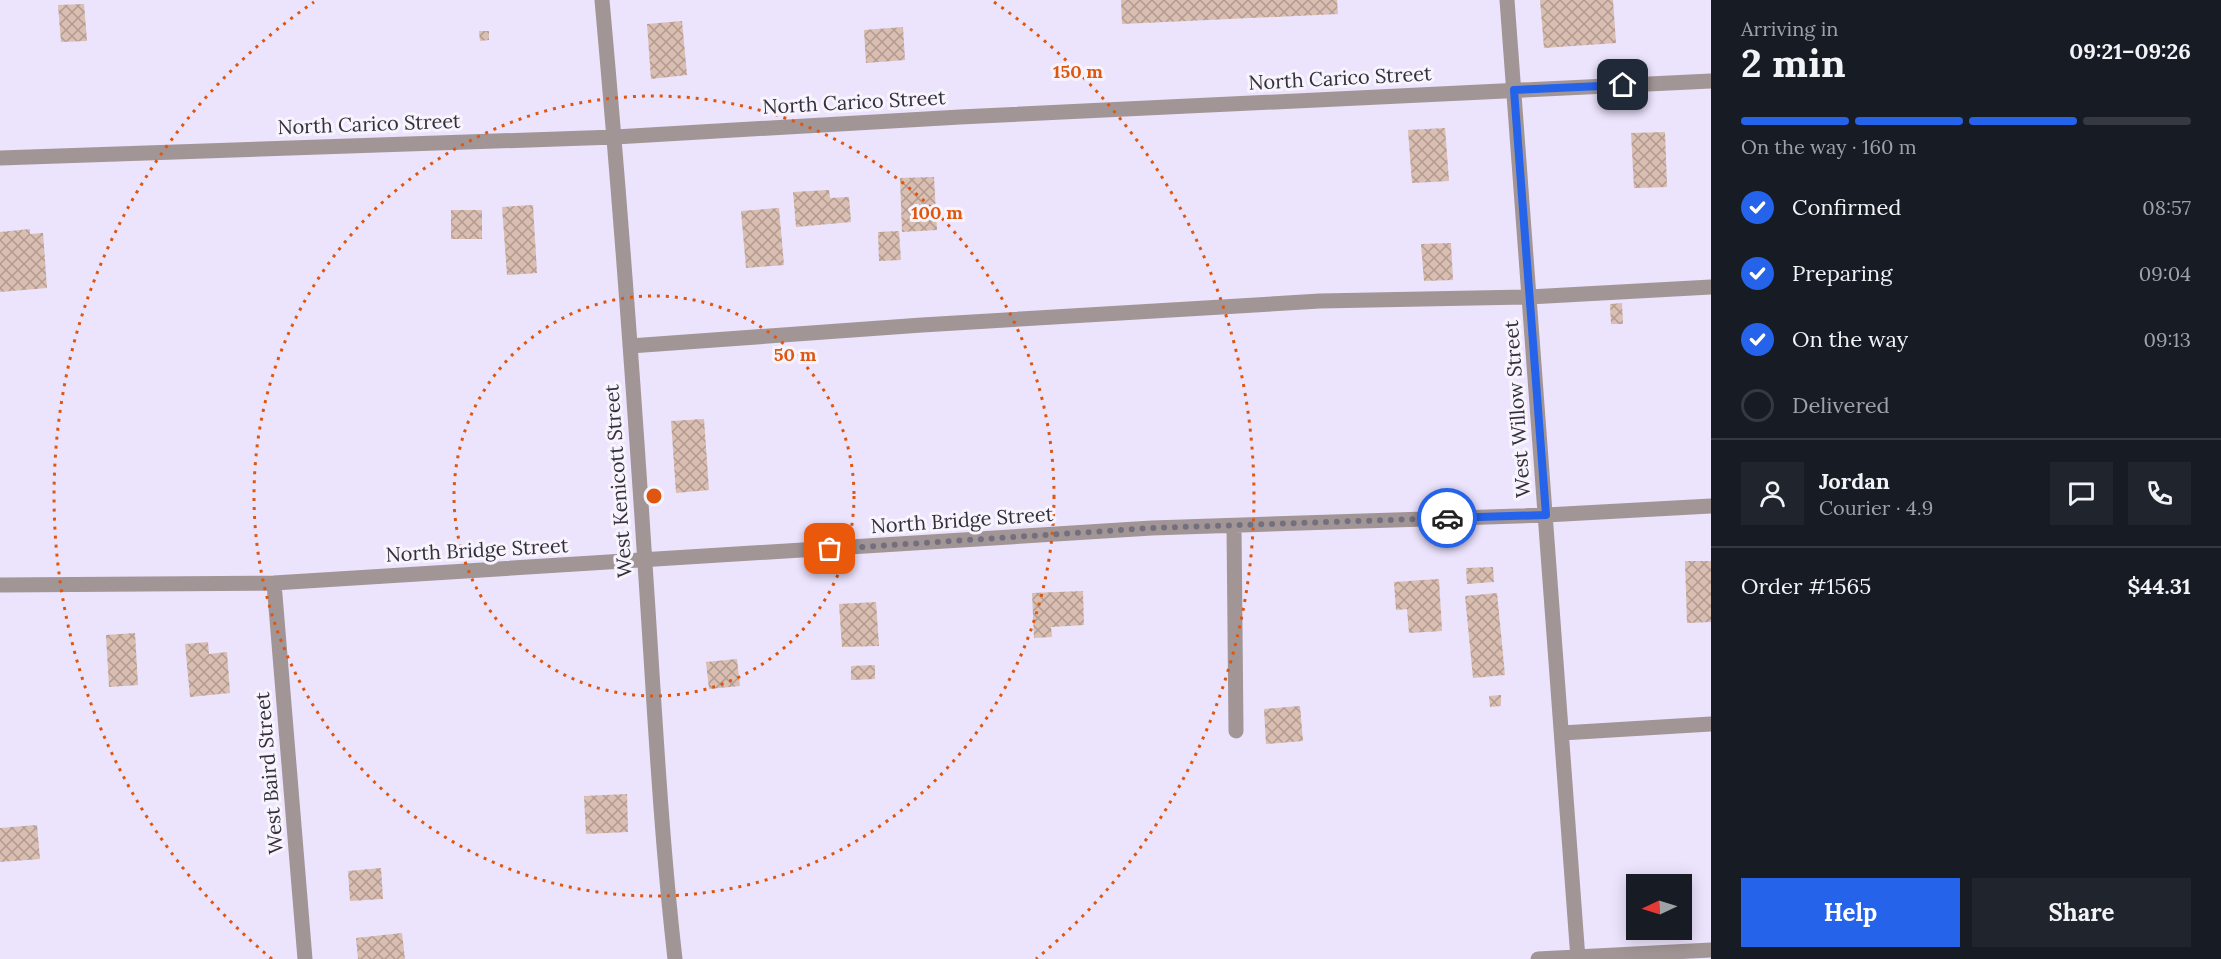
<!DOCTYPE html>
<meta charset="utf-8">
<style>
body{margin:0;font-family:Lora,serif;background:#20242c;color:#f1f3f6;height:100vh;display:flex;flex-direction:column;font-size:22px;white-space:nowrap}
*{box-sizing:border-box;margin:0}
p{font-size:20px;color:#9ea1a6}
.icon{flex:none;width:33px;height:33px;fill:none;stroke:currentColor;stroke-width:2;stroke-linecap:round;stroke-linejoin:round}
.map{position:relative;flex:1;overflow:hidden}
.panel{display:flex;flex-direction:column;background:#171b24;width:510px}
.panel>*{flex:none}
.needle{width:39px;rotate:266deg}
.tools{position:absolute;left:1626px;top:874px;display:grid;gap:12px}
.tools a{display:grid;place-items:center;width:66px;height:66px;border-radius:0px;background:#171b24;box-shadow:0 3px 15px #0003;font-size:30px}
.pin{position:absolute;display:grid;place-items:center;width:51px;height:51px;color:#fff;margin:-26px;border-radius:12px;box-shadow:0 3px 9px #0006}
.courier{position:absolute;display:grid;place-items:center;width:60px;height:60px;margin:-30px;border:4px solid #2563eb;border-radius:50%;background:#fff;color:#222;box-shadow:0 2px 8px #0007}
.summary em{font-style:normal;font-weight:700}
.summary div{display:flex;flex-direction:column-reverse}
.summary{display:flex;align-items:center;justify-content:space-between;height:102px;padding:0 30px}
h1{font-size:39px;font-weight:700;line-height:45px}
.bar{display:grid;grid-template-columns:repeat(4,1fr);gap:9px 6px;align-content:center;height:72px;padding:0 30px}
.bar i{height:8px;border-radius:4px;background:#363941}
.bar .current{background:#2563eb}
.bar p{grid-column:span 4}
.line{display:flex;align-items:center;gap:15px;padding:0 30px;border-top:2px solid #363941}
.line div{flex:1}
.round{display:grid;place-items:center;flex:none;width:63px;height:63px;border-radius:0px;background:#20242c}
ol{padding:0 30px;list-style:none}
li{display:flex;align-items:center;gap:18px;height:66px}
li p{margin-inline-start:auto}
li .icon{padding:6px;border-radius:50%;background:#2563eb;color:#fff;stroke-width:4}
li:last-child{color:#9ea1a6}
li i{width:33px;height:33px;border:3px solid #363941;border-radius:50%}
.action{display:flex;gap:12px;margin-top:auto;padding:12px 30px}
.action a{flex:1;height:69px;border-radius:0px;background:#2563eb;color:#fff;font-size:24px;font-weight:700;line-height:69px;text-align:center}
.action a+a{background:#20242c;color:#f1f3f6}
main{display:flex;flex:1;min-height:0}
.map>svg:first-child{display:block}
.building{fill:url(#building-cross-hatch)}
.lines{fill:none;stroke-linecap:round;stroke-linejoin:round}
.minor{stroke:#a29596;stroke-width:15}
.done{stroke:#746f7e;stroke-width:6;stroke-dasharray:0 10.8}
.route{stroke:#2563eb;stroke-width:8}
.ring{fill:none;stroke:#df570e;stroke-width:3;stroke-dasharray:3 6}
.labels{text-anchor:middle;stroke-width:6;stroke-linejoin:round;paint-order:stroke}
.street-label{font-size:20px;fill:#333039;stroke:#f7f4fe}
.centre{fill:#df570e;stroke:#f7f4fe;stroke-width:3}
.ring-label{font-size:18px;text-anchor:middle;font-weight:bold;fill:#df570e;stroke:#f7f4fe;stroke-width:6;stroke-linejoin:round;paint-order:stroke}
</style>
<main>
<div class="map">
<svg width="1711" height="959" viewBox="0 0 1711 959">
<defs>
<pattern id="building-cross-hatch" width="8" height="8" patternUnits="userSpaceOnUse" patternTransform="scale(1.5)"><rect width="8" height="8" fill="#d9beb1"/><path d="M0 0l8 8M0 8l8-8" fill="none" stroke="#b19b91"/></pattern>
</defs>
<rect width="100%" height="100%" fill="#ece3fd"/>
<!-- building -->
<path class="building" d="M1121,0H1337L1338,14L1122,24Z
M1540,0H1613L1616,43L1544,48Z
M84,4L87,41L61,42L58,5Z
M682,21L687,75L651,79L647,24Z
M903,27L905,60L866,63L864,30Z
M479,31H489V40L480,41Z
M1445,128L1449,181L1412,183L1408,130Z
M1665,132L1667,187L1634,188L1631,133Z
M934,177L937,230L902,232L900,178Z
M829,190L830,198L849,197L851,222L796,227L793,192Z
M533,205L537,273L507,275L502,207Z
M779,208L784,265L746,268L741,211Z
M451,210H482V239H451Z
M30,229V234L43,233L47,288L0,292V232Z
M899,231L901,260L879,261L878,232Z
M1451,243L1453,280L1424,281L1421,244Z
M1622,303L1623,324H1611L1610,304Z
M704,419L709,490L676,493L671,421Z
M1685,561H1711V622L1687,623Z
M1493,567L1494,582L1467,584L1466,568Z
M1439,579L1442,631L1409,633L1407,609L1396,610L1394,582Z
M1083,591L1084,625L1051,627L1052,637L1034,638L1032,593Z
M1497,593L1505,675L1473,678L1465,596Z
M876,602L879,646L842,647L839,604Z
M135,633L138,685L109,687L106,635Z
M208,642L209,654L227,652L230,693L190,697L185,644Z
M737,659L740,686L709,689L706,662Z
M875,665V679L851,680V666Z
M1501,695V706L1490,707L1489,696Z
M1300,706L1303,741L1266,744L1264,709Z
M627,794L628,832L586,834L584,796Z
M37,825L40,859L0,862V828Z
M381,868L383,899L350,901L348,871Z
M402,933L405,959H358L356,938Z"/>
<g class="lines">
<!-- minor -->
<path class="minor" d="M602,0C619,188 633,376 645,564C654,696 660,828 675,959
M1507,0L1578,959
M0,158L615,137L960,117L1711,81
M630,346L922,325L1320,301L1529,297L1711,287
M1234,526L1236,731
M274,583L305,959
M0,585L274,583L1152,528L1546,515L1711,506
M1562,733L1711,724
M1538,959L1711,950"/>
</g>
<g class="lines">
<!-- done -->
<path class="done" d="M830,549L1152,528L1447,518"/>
<!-- route -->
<path class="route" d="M1447,518L1546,515L1514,90L1623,85"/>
</g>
<!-- distance rings -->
<g class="ring">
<circle cx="654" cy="496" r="200"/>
<circle cx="654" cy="496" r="400"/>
<path d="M272 959A600 600 0 0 1 314 2M994 2A600 600 0 0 1 1036 959"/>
</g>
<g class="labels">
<!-- street labels -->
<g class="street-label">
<text transform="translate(1340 78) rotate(-3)" y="7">North Carico Street</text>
<text transform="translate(854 102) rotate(-3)" y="7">North Carico Street</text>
<text transform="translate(369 124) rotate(-2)" y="7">North Carico Street</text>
<text transform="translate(1517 409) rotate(-94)" y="7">West Willow Street</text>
<text transform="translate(618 481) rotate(-94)" y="7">West Kenicott Street</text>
<text transform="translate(962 520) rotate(-4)" y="7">North Bridge Street</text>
<text transform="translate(477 550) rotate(-3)" y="7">North Bridge Street</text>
<text transform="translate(269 773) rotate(-95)" y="7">West Baird Street</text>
</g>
</g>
<circle cx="654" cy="496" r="9" class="centre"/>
<g class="ring-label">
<text x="1078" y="78">150 m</text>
<text x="937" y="219">100 m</text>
<text x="795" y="361">50 m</text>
</g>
</svg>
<div class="tools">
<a><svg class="needle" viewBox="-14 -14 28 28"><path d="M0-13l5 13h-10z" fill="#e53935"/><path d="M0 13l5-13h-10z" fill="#9ea1a6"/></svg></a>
</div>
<div class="pin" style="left:830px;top:549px;background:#ea580c"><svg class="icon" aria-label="bag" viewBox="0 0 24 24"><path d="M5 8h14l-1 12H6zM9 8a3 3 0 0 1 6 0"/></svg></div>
<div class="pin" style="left:1623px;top:85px;background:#1f2937"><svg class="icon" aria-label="home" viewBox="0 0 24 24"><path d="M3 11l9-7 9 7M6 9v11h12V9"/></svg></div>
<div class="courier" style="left:1447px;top:518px"><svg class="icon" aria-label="car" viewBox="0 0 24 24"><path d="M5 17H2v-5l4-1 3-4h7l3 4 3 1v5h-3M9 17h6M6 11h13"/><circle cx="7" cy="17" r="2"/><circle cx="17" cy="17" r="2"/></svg></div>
</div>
<section class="panel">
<div class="summary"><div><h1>2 min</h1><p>Arriving in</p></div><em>09:21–09:26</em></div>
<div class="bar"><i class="current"></i><i class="current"></i><i class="current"></i><i></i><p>On the way · 160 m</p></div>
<ol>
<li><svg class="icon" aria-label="check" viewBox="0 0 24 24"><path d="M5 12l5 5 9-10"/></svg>Confirmed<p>08:57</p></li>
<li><svg class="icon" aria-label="check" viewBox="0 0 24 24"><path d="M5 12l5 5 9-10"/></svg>Preparing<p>09:04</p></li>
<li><svg class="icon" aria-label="check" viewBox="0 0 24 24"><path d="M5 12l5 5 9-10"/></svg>On the way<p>09:13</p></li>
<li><i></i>Delivered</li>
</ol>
<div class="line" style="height:108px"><a class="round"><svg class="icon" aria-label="person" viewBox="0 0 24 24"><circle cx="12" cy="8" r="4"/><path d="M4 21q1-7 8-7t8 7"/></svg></a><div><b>Jordan</b><p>Courier · 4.9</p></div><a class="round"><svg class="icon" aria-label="chat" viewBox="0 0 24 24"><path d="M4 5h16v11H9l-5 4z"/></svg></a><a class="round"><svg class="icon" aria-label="phone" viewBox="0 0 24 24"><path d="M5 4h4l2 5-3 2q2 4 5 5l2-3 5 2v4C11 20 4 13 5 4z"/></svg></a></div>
<div class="line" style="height:78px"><div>Order #1565</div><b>$44.31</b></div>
<div class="action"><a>Help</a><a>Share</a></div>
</section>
</main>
